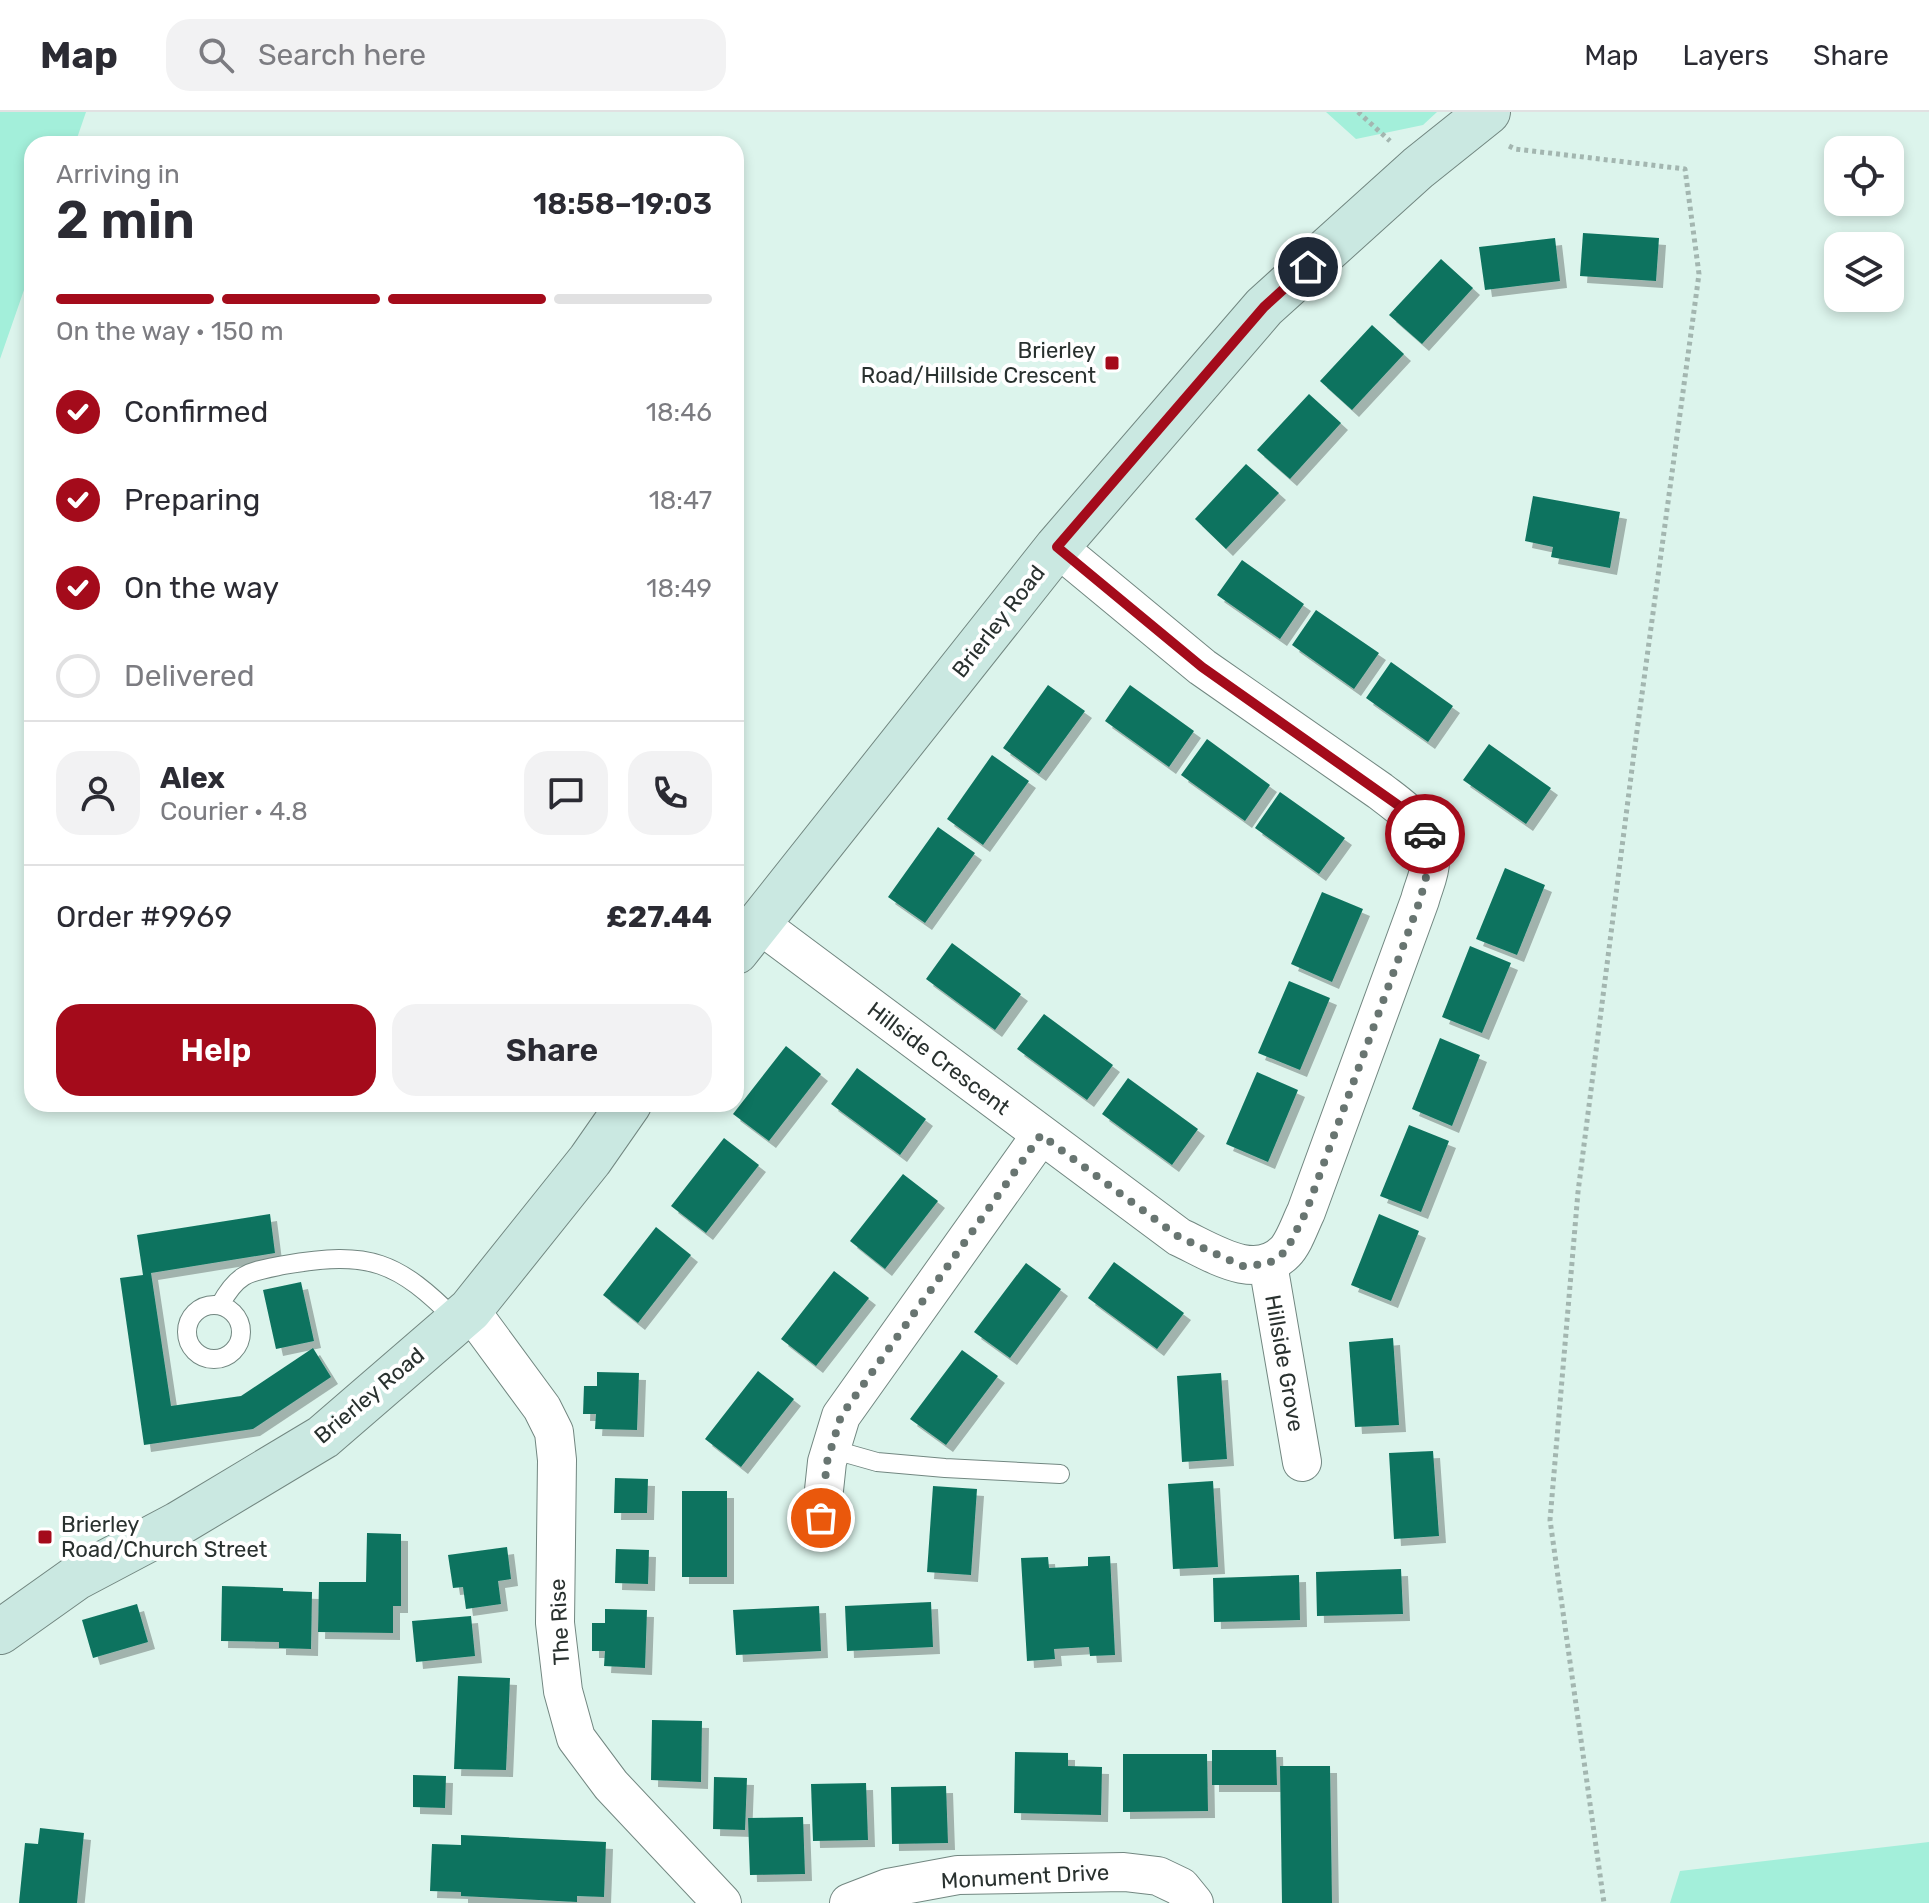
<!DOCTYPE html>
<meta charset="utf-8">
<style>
body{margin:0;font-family:Rubik,sans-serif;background:#f2f2f3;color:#2b2b33;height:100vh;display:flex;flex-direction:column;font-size:30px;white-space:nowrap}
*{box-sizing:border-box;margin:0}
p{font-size:26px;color:#7c7c81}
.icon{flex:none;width:44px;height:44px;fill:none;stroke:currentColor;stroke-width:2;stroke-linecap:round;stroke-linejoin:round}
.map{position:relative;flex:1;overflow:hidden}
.panel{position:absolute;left:24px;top:24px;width:720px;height:976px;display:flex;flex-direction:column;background:#fff;border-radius:24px;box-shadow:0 4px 12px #0003}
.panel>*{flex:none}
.tools{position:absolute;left:1824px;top:24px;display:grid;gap:16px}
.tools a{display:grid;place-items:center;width:80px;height:80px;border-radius:16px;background:#fff;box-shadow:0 4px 12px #0003;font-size:40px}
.pin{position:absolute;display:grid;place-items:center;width:68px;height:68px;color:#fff;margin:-34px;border:4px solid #fff;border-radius:50%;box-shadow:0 2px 8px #0007}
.courier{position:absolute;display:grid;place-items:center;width:80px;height:80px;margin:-40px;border:6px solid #a40b1b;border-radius:50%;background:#fff;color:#222;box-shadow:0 2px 10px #0007}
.headline em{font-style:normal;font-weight:600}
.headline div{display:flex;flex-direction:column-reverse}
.headline{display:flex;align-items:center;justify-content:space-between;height:136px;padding:0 32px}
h1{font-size:52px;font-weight:600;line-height:60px}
.bar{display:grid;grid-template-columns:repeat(4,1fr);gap:12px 8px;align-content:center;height:96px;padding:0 32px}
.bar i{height:10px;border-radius:6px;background:#e1e1e2}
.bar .current{background:#a40b1b}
.bar p{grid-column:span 4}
.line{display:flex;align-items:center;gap:20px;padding:0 32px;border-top:2px solid #e1e1e2}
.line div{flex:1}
.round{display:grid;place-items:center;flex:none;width:84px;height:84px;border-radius:24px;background:#f2f2f3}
ol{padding:0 32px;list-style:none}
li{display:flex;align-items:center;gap:24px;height:88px}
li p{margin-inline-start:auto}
li .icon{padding:8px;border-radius:50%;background:#a40b1b;color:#fff;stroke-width:4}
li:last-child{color:#7c7c81}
li i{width:44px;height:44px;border:4px solid #e1e1e2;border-radius:50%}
.cta{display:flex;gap:16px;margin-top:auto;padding:16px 32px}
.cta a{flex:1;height:92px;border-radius:24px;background:#a40b1b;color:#fff;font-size:32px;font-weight:600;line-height:92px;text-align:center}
.cta a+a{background:#f2f2f3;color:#2b2b33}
header{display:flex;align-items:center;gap:48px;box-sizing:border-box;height:112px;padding:0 40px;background:#fff;border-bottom:2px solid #e1e1e2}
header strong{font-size:38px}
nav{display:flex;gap:44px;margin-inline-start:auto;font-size:28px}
.search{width:560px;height:72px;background:#f2f2f3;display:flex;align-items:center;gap:20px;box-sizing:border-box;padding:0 28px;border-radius:24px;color:#7c7c81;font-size:30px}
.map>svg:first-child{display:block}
.green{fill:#a3efda}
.building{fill:#0c735f;filter:url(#shadow)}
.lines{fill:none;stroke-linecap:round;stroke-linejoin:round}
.lane-casing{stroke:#728781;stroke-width:20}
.street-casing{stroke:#728781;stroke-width:40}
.secondary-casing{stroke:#728781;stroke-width:46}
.path{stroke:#a3b6b0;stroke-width:5;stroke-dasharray:4 4;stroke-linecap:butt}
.lane{stroke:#fff;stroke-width:18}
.street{stroke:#fff;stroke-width:38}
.secondary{stroke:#cae8e1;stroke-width:44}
.done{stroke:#687571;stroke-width:8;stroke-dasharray:0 14.4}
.route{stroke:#a40b1b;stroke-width:10}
.poi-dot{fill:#a40b1b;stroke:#fff;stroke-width:3}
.labels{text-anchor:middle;stroke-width:8;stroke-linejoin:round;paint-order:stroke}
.poi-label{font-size:22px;fill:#29312f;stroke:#fff;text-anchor:end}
.street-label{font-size:22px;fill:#29312f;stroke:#fff}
</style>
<header>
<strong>Map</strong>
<div class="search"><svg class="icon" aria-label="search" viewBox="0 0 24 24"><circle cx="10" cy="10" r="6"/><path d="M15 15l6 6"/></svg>Search here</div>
<nav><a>Map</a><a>Layers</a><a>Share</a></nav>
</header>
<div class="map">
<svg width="1929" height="1791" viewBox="0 0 1929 1791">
<defs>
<filter id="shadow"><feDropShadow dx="7" dy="7" stdDeviation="0" flood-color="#0004"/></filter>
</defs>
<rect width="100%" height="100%" fill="#dcf4ec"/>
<!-- green -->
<path class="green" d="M0,0H86L75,32H32V155L0,247Z
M1326,0H1437L1423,13L1356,27Z
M1929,1730V1791H1670L1680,1759Z"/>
<!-- building -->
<path class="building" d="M1583,121L1659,126L1656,169L1580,164Z
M1555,126L1560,169L1485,178L1479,135Z
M1441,147L1473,176L1422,232L1389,203Z
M1372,213L1404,242L1352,298L1320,269Z
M1309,282L1341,311L1290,367L1257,338Z
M1246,352L1279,381L1226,437L1195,407Z
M1533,384L1620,400L1610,456L1551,445L1553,435L1525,429Z
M1242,448L1304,492L1280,527L1217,483Z
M1316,498L1379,541L1354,577L1292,533Z
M1391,550L1453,594L1428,630L1366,586Z
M1048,573L1085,599L1039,662L1003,636Z
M1130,573L1194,619L1169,655L1105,609Z
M1207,627L1270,673L1245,709L1181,663Z
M1489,632L1551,676L1526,712L1463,668Z
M992,643L1029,669L983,733L947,707Z
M1280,680L1345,726L1319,762L1255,716Z
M938,715L975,741L925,811L888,785Z
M1505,756L1545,773L1517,843L1476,827Z
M1322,780L1363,797L1332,870L1291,852Z
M952,831L1021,882L995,918L926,867Z
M1470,834L1511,851L1482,921L1442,905Z
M1289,869L1330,886L1300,958L1258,941Z
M1044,902L1113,953L1087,988L1017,937Z
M1440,926L1480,943L1452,1014L1412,997Z
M786,934L821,962L769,1029L733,1002Z
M857,956L926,1007L900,1043L831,992Z
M1257,960L1298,978L1268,1050L1226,1032Z
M1128,966L1198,1017L1172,1053L1102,1002Z
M1409,1013L1449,1029L1421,1100L1380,1084Z
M724,1026L759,1053L706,1121L671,1094Z
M903,1062L938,1089L885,1157L850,1129Z
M270,1102L275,1141L151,1161L171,1294L241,1284L313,1236L331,1265L253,1317L144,1333L120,1166L143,1163L137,1123Z
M1379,1102L1419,1119L1391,1189L1351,1173Z
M656,1115L691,1143L638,1211L603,1183Z
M1114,1150L1184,1201L1157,1237L1088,1186Z
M1026,1151L1061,1177L1010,1246L974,1220Z
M834,1159L869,1186L816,1254L781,1227Z
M301,1170L314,1229L276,1237L263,1178Z
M1393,1226L1399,1313L1355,1315L1349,1230Z
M962,1238L998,1264L946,1333L910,1307Z
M758,1259L794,1287L741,1355L705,1327Z
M597,1260L639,1261L637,1318L595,1317L596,1302H583L584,1274H597Z
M1221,1261L1227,1347L1182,1350L1177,1264Z
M1433,1339L1439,1424L1394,1427L1389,1341Z
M615,1366L648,1367L647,1401H614Z
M1213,1369L1218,1455L1173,1457L1168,1372Z
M933,1374L977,1377L971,1463L927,1460Z
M682,1379H727V1465H682Z
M367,1421L401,1422V1494H393V1521L318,1520L319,1470H366Z
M507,1435L511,1467L498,1469L501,1492L466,1497L463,1475L453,1476L448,1443Z
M616,1437L649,1438L648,1472L615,1471Z
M1110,1444L1115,1543L1090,1544L1089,1535L1054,1537L1055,1547L1027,1549L1021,1446L1048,1445L1049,1456L1088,1454V1445Z
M1401,1457L1403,1502L1317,1504L1316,1460Z
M1299,1463L1300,1508L1214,1510L1213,1466Z
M222,1474L283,1476V1479L312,1480L311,1537L279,1536V1530L221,1529Z
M931,1490L933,1535L847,1539L845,1494Z
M137,1492L148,1530L93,1546L82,1508Z
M819,1494L821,1539L736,1543L733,1498Z
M605,1497L647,1498L645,1556L604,1554L605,1539H592V1511H605Z
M471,1504L475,1544L416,1550L412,1509Z
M458,1564L510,1566L506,1658L454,1657Z
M652,1608L702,1609L701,1670L651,1668Z
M1212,1638H1276L1277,1673H1212Z
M1015,1640L1068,1641V1654L1102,1655L1101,1703L1014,1701Z
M1123,1642H1207L1208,1699L1123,1700Z
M1280,1654H1330L1332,1791H1282Z
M413,1663L446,1664L445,1696L413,1695Z
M714,1665L747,1666L745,1718L713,1717Z
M866,1671L868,1728L813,1729L811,1672Z
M946,1674L948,1731L892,1732L891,1675Z
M803,1705L805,1762L750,1763L748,1706Z
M40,1716L84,1721L77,1791H19L25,1731L38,1732Z
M461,1723L606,1730L604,1785L577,1784V1790L461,1784V1780L430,1779L432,1732L461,1733Z"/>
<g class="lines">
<!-- lane casing -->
<g class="lane-casing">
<path id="lane" d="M187 1220a27 27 0 1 1 54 0a27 27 0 1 1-54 0Z
M220,1193C238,1160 249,1160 284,1153C370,1138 397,1149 457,1209
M831,1337L877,1350L945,1356L1060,1362"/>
</g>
<!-- street casing -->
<g class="street-casing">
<path id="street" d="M758,811L1179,1125C1210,1139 1255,1171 1285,1140C1294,1131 1300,1112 1306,1100L1420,788C1423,776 1430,762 1430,750C1431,714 1406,699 1380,679L1202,555L1057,435
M1268,1152L1302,1350
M470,1198L542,1296L554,1320L557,1348L555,1511L563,1579L576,1626L611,1673L722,1791
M821,1406L827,1350L841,1304L1041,1023
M849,1791L888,1776L958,1763L1124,1760L1158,1764L1181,1775L1194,1791"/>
</g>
<!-- secondary casing -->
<g class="secondary-casing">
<path id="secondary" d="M736,840L1057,435L1264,195L1418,56L1488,0
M0,1520L76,1466L178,1412L323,1325L470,1198L590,1048L629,992"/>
</g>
<!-- path -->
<path class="path" d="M1358,0L1390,29
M1509,34L1515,37L1685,57L1699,162L1634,641L1578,1080L1550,1408L1604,1791"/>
<!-- lane -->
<use href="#lane" class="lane"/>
<!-- street -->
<use href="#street" class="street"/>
<!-- secondary -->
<use href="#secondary" class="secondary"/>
</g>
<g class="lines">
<!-- done -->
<path class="done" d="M821,1406L827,1350L841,1304L1041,1023L1179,1125L1242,1154L1268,1152L1286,1139L1306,1100L1420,788L1430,750L1425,722"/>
<!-- route -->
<path class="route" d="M1308,155L1264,195L1057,435L1202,555L1405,698L1424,717L1425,722"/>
</g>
<!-- markers -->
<g class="poi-dot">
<rect x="1104" y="243" width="16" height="16" rx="4"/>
<rect x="37" y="1417" width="16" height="16" rx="4"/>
</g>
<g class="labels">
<!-- poi labels -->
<g class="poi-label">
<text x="1096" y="246">Brierley<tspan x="1096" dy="25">Road/Hillside Crescent</tspan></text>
<text x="61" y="1420" text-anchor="start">Brierley<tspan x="61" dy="25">Road/Church Street</tspan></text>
</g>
<!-- street labels -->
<g class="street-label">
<text transform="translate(998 509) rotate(-52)" y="8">Brierley Road</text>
<text transform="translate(939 946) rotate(37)" y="8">Hillside Crescent</text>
<text transform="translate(1285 1251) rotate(80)" y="8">Hillside Grove</text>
<text transform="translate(369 1283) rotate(-40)" y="8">Brierley Road</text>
<text transform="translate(559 1510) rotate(-93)" y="8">The Rise</text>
<text transform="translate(1025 1764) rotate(-3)" y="8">Monument Drive</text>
</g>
</g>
</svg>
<div class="tools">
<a><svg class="icon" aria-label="locate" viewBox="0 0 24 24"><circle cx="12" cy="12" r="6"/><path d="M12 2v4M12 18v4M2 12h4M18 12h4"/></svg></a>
<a><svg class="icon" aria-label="layers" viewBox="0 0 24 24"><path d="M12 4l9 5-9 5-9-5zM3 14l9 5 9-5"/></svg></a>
</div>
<div class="pin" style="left:821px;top:1406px;background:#ea580c"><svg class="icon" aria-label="bag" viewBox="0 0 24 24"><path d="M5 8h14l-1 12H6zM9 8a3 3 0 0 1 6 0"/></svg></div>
<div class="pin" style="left:1308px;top:155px;background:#1f2937"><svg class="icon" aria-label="home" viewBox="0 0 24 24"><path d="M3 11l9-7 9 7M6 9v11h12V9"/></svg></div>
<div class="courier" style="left:1425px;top:722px"><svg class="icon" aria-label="car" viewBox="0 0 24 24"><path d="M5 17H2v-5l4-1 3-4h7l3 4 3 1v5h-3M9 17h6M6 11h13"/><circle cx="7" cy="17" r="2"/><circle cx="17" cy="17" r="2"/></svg></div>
<section class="panel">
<div class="headline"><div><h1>2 min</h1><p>Arriving in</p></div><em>18:58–19:03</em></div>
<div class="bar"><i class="current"></i><i class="current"></i><i class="current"></i><i></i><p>On the way · 150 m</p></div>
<ol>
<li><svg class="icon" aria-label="check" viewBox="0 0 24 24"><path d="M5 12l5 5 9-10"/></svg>Confirmed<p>18:46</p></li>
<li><svg class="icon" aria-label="check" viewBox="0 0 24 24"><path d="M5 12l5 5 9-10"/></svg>Preparing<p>18:47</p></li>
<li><svg class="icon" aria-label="check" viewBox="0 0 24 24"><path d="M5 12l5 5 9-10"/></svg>On the way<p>18:49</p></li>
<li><i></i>Delivered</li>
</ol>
<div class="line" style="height:144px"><a class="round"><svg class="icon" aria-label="person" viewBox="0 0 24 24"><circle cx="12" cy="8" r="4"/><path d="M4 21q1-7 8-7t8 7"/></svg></a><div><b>Alex</b><p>Courier · 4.8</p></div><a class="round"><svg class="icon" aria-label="chat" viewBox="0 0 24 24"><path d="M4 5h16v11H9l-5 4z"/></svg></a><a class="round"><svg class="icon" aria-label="phone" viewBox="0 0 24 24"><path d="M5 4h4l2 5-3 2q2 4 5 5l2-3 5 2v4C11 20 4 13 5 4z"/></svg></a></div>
<div class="line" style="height:104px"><div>Order #9969</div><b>£27.44</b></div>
<div class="cta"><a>Help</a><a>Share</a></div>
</section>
</div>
